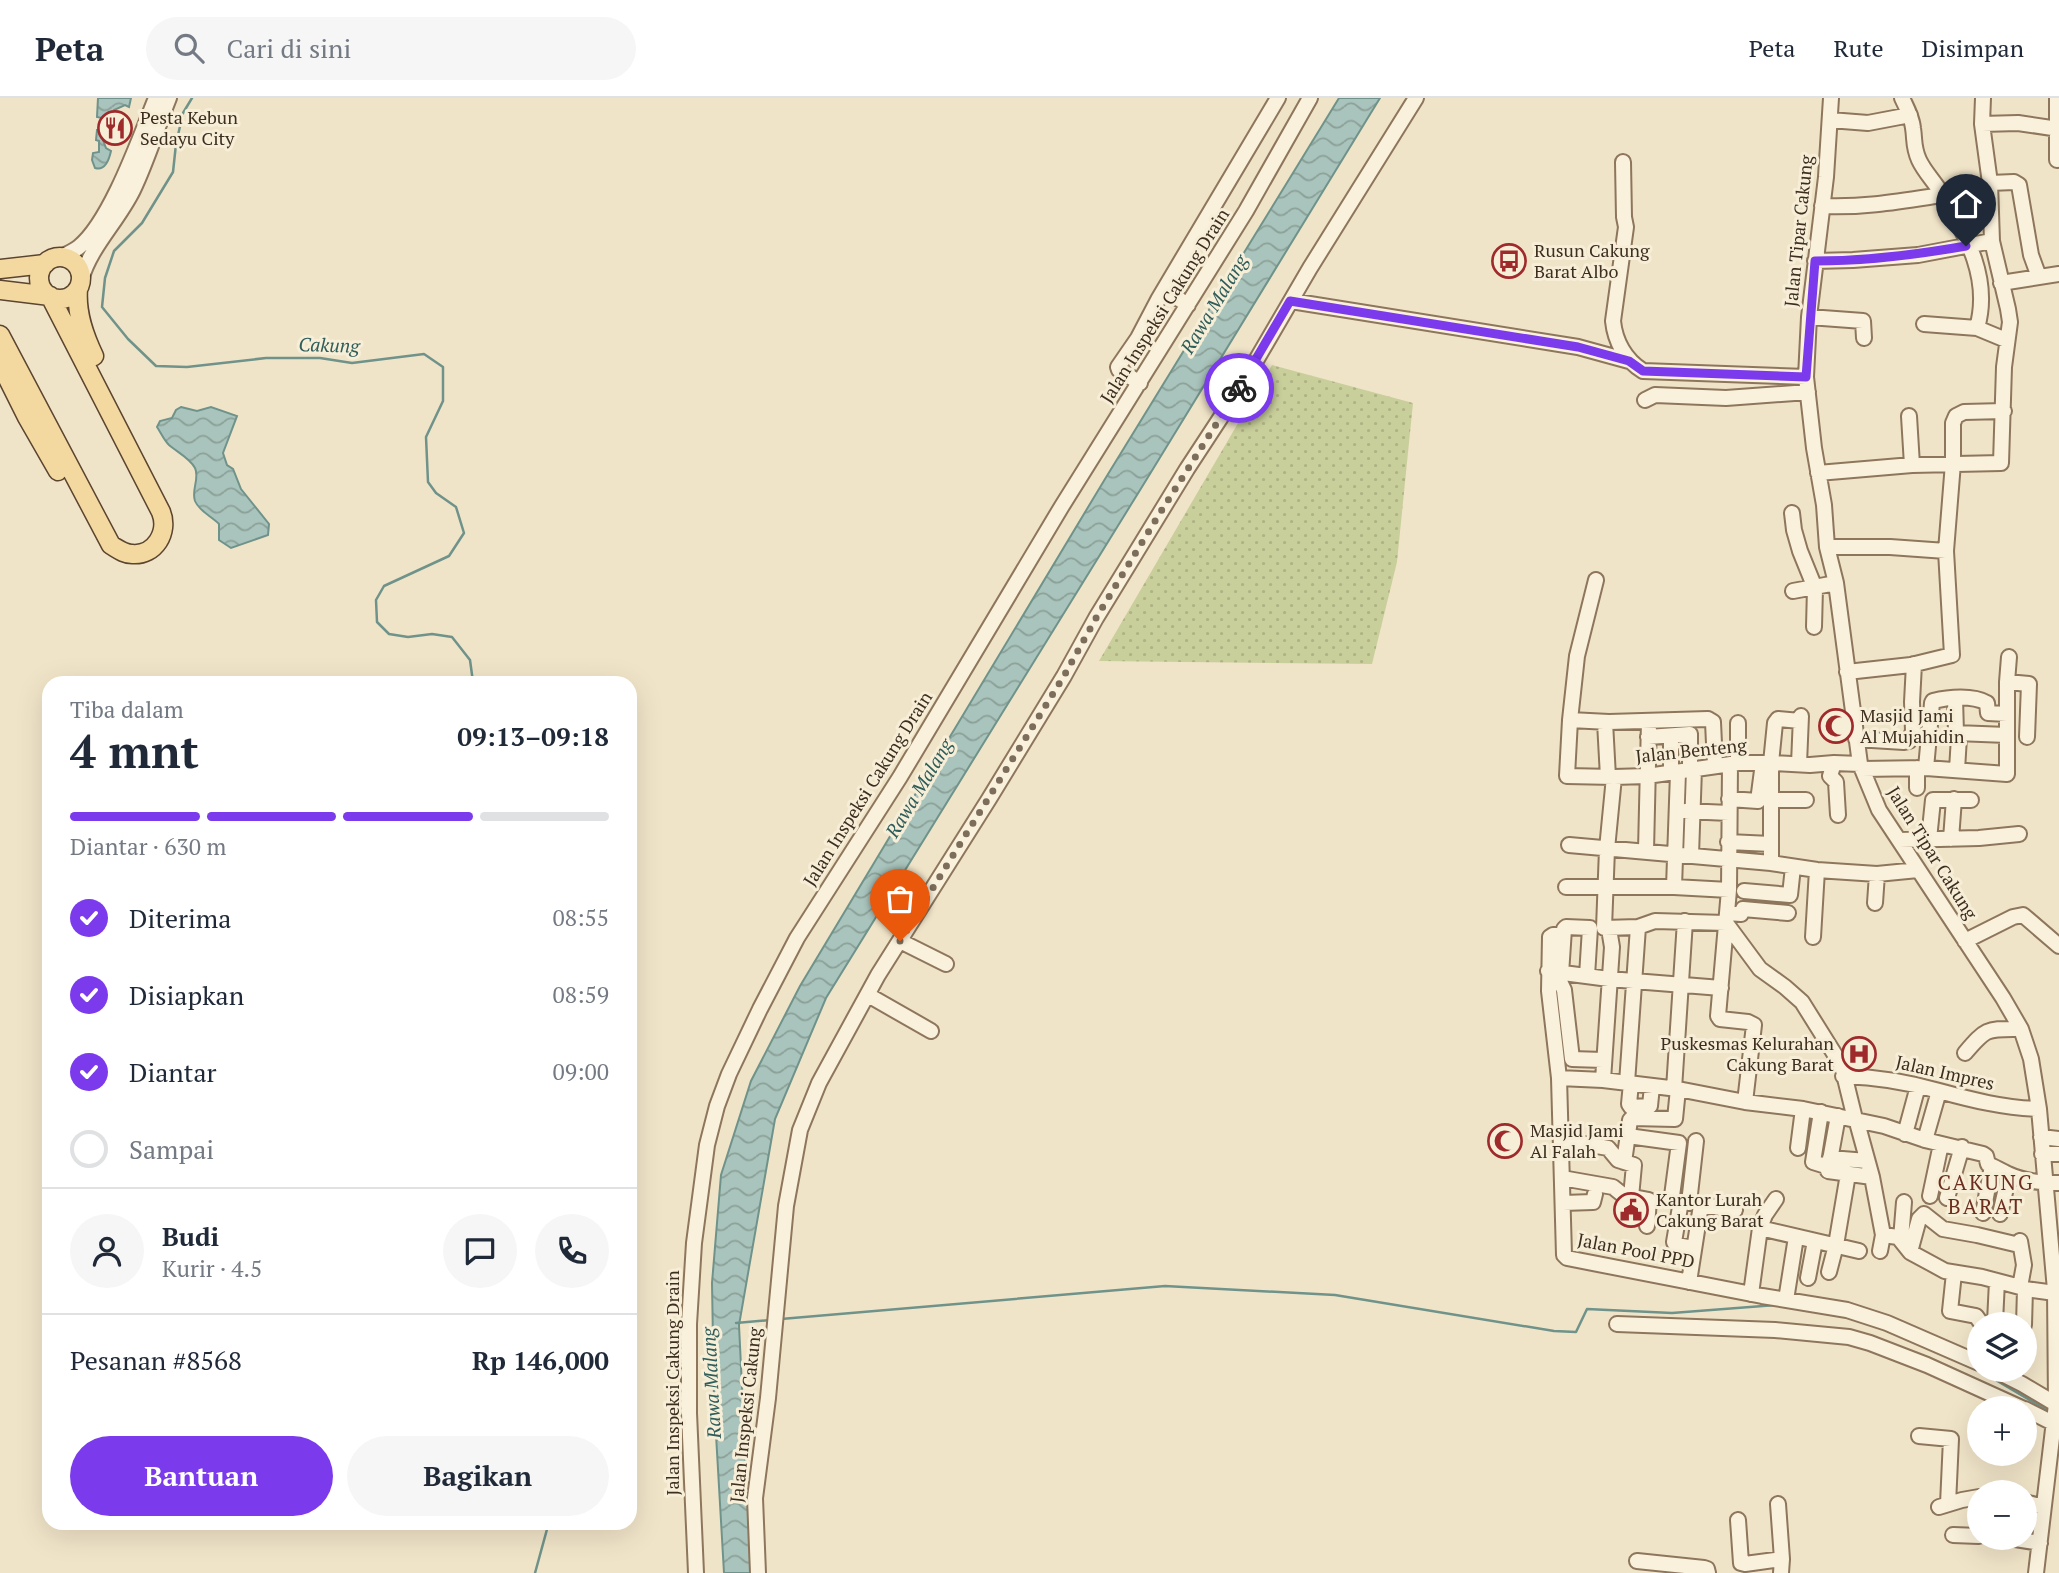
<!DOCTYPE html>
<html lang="id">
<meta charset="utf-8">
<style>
body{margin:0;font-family:"PT Serif",serif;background:#f6f6f7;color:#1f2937;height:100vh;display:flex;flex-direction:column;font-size:26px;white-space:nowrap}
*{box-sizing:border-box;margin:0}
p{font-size:23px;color:#747a83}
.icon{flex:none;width:38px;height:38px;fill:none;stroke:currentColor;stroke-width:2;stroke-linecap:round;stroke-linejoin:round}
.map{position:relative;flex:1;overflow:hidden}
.details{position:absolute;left:42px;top:578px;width:595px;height:854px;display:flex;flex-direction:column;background:#fff;border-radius:21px;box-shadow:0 7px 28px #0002}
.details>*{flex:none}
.tools{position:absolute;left:1967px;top:1214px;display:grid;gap:14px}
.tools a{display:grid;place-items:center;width:70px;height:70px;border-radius:50%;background:#fff;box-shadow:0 7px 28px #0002;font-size:35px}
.pin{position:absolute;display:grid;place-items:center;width:60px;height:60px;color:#fff;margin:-72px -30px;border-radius:50% 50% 50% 0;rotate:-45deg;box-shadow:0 0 7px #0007}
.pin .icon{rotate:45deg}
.courier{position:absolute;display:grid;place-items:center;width:70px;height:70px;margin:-35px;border:5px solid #7c3aed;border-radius:50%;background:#fff;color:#222;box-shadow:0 2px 9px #0007}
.headline em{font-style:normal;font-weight:600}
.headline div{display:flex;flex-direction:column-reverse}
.headline{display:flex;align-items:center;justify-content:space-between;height:119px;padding:0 28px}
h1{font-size:46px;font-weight:600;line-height:52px}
.bar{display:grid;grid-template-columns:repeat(4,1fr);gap:10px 7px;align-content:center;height:84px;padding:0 28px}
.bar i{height:9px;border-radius:5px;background:#e0e1e3}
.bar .selected{background:#7c3aed}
.bar p{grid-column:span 4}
.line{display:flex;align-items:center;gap:18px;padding:0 28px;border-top:2px solid #e0e1e3}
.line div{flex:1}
.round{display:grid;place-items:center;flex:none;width:74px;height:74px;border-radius:37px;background:#f6f6f7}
ol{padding:0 28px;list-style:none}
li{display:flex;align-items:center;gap:21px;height:77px}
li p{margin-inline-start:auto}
li .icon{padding:7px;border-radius:50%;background:#7c3aed;color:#fff;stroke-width:4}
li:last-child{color:#747a83}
li i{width:38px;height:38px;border:4px solid #e0e1e3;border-radius:50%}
.action{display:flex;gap:14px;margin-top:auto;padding:14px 28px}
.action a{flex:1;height:80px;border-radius:42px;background:#7c3aed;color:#fff;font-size:28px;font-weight:600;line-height:80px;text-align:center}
.action a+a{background:#f6f6f7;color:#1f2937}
header{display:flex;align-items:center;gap:42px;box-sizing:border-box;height:98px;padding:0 35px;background:#fff;border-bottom:2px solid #e0e1e3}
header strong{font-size:33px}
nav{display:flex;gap:38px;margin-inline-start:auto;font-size:24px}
.search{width:490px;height:63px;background:#f6f6f7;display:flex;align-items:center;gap:18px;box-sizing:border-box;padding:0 24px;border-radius:38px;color:#747a83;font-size:26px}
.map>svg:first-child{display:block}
.grass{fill:url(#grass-dots)}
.water{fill:url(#water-waves);stroke:#6f938a;stroke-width:2}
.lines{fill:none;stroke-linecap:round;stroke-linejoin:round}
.stream{stroke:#6f938a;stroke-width:2.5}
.minor-casing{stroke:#8d765c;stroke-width:18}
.major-casing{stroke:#5b4430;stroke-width:21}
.minor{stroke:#faf1dc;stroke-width:14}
.major{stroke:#f3d9a0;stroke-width:18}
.done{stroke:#7c6e5b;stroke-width:7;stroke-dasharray:0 12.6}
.route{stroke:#7c3aed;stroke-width:9}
.labels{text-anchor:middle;stroke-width:6;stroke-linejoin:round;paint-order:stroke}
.poi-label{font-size:18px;fill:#3d2e20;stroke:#f7eed8;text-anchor:start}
.street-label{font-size:18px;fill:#3d2e20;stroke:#f7eed8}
.water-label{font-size:19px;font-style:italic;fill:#2f5d5a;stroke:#f7eed8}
.quarter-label{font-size:21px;letter-spacing:2px;fill:#6b2e1e;stroke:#f7eed8}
</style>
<header>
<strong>Peta</strong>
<div class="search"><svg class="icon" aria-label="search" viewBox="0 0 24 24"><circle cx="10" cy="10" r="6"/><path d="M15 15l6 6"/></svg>Cari di sini</div>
<nav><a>Peta</a><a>Rute</a><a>Disimpan</a></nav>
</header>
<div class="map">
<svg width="2059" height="1475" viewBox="0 0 2059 1475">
<defs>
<pattern id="grass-dots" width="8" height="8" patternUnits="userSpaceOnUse" patternTransform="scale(1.75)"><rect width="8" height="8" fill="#c9cf9b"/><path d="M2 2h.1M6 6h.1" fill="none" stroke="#aeb285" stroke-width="1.8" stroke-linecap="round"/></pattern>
<pattern id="water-waves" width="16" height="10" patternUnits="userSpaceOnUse" patternTransform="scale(1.75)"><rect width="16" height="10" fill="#a9c4bc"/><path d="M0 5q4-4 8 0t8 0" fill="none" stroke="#8ba098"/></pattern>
</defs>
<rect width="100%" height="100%" fill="#f0e4c8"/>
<!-- grass -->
<path class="grass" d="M1272,267L1413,305L1397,464L1372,566L1099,563Z"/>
<!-- water -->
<path class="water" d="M98,0H131L129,9L125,7L114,12L103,42L106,50L111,53C109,62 105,73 95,70L92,62L93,55L99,54V43L96,42L97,32H102V20L97,19Z
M1339,0H1380L1145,384L826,900L775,1021L739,1227L751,1475H724L714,1302L712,1185L721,1077L751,983L800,888L1105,381Z
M181,309L197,313L211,309L237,318L223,355L227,367L233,371L241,391L269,426L268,437L231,450L219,442V426C211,418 199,413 195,403C191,392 200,380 195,370C190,360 177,354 169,347C164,342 161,335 157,329L160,323L172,320L176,312Z"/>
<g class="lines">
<!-- stream -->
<path class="stream" d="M192,0L183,15L176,46L173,74L142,125L114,153L105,180L102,209L128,241L156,268L187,269L266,260H320L352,265L424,256L443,269V303L426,339L428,384L436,395L456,409L464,435L449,458L384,488L376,502L377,524L389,536L408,539L432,536L452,539L470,562L473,584
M781,1221L1165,1188L1335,1197L1554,1233L1576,1234L1587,1211L1672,1215L1776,1207
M736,1225L771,1222
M1977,1271L2050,1314
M535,1475L549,1424"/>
<!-- minor casing -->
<g class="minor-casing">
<path id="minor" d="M1831,0L1826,79L1809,219L1806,279L1814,350L1824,407L1827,449L1836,485L1860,666L1879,712L2003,900L2021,931L2031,961L2039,1011L2055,1192L2056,1306L2036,1475
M1902,0C1907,10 1912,20 1913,30C1915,43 1913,49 1919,62C1925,75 1936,85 1943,98C1967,139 1991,181 1977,230L2006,242
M1830,22L1868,25L1910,17
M1982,26L2018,25L2059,31
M2057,62V0
M1623,64L1624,119L1626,129L1613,223C1615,243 1625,262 1643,273L1806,279
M1990,85L2014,84L2019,87L2031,157L2039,179
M1822,108C1863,110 1902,103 1942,97
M60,160C67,156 74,153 79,149C111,123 140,39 156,0
M1815,163L1853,162L1918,157L1992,143
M81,182C90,149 118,123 133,92C147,63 157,30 169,0
M2001,185L2059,176
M1165,192L1188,207
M1291,203L1578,249L1629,263
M1809,219L1863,223L1864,240
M1924,226L1977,230
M1140,285L1119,272L1118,269L1138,240L1159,200L1278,0
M1645,302L1655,297L1726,300L1808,294
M1909,318L1912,367
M1818,375L1912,367L2001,365L2004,269L2010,224L2008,211L1992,143L1990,85L1982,26L1983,0
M1792,415L1794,432L1800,453L1815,490L1814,529
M1827,449H1890L1946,453
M1596,482L1577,558L1570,622L1567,678L1614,679L1647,678L1738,665H1771L1810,667L1834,665L1860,666
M1793,493L1836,485
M1847,574L1911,567L1952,557L1946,453L1953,365V325L1956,318L1964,314L2004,313
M2007,584L2029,586L2027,639
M1955,600L1956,635L1959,639L1957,672
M1570,622L1609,624L1708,621L1713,624L1715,667
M1605,624L1608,679
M1956,635L2007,637
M1648,639L1690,636V672
M1856,641L1904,644L1909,643L1913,633L1912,604L1914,566
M1738,665V625
M1834,665L1830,678L1836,684L1838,717
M1730,666L1729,792L1718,918L1720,921L1748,924L1754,927L1745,1004
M1799,666L1801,618
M1917,670V690
M1926,670L1932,605L1933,603C1949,599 1973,597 1987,605L1988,615L2007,616
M1862,671L1926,670L2007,676V584L2009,559
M1671,675V638
M1614,679L1607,751L1604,830L1638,829L1655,823L1726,825L1760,871L1785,889L1802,904L1842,968L1855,1021
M1729,701L1758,703L1763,665
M1771,702H1806
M1685,713L1729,715
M1929,741L1933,702H1971
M1951,741L1954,701
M1899,742L1979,740L2019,736
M1728,744L1771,746
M1569,747L1771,765L1817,772L1877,776L1918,772
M1646,753L1649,623
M1691,757L1694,671
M1771,765V665L1775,625L1778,621L1800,623
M1566,789H1674L1729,792
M1674,789L1678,675
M1744,793L1790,797L1793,769
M1875,805L1877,776
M1727,815L1741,816L1743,811L1788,815
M1562,837H1553L1550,839L1549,893L1559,980L1564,1157L1567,1160L1762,1198L1847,1212L1887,1225L1979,1265
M1813,839L1817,772
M900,843L946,866
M1965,843L2013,819L2023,817L2059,848
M1548,873L1609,881L1721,890
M1556,875L1564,892L1572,961L1603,962
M1561,876L1564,831L1566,829L1590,830L1587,878
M868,897L931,933
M1965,955C1987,929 1987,931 2021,931
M1843,978C1875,979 1908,984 1939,993C1972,1002 2004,1010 2039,1011
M1559,980L1603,982L1678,991L1745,1004L1803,1011L1884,1028L1925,1042L1983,1056L1986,1058L1988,1066C1995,1069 2001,1073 2008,1076C2023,1083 2043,1085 2059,1085
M1603,982L1612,849L1609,831
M1627,985L1638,829
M1631,985L1629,1006L1631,1009L1650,1008L1652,988
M1674,991L1685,823
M1821,1014L1813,1064L1829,1069
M1838,1018L1828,1073L1872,1079
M1858,1028L1872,1079L1883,1137L1880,1153
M1905,1036L1918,988
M1628,1038L1679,1045L1672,1098L1673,1102L1681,1103
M2041,1039L2059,1041
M1562,1042L1608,1050L1618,1062L1634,1067L1631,1099
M1925,1042L1939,993
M1798,1050L1803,1011
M2042,1056H2059
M1830,1060L1867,1063
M1624,1064L1630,1022L1632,1020L1675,1021L1678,991
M1562,1080L1613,1089L1623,1097L1649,1102L1647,1128
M1930,1098L1941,1046
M1947,1100L1962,1049
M1563,1105L1593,1104L1595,1096
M1689,1105L1681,1103L1674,1144L1676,1147L1694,1150
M1689,1105L1696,1043
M1983,1115L1992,1068
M2000,1116L2009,1077
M1760,1130L1859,1153
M1883,1137L1898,1139L1910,1154L1945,1173L1982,1179L2020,1189
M1901,1141L1904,1104
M2020,1143L2024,1167L2020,1189L2025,1191L2024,1227
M1910,1154L1919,1121L1924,1116L1943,1131L1977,1137L2019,1147
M1829,1174L1836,1147L1848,1076
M1954,1175L1950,1213L1976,1218L1981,1225L1993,1226L1995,1224L1997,1183
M1808,1180L1815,1143
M1689,1184L1701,1107L1735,1112
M2025,1191L2055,1195
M1751,1196L1760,1130L1765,1117L1776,1101
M1786,1202L1796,1139
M1617,1226L1775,1232L1849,1239L1870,1245L1927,1267L2024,1311
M1994,1272L2022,1286L2059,1308
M2025,1311L2059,1328
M1919,1338L1951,1341L1948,1406
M2025,1404L2043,1409
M1778,1406L1782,1461L1781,1475
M1939,1409L1962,1402L1979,1399
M1738,1422L1741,1465L1745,1466L1782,1461
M1953,1437L1979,1438
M2009,1440L2040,1445
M1637,1463L1704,1470L1707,1471L1708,1475
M696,1475L689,1315V1226L694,1145L707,1047L717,1008L729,976L760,911L797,840L900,679L1062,408L1246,113L1310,0
M758,1475L755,1400L768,1300L786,1108L800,1032L819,985L878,877L989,701L1064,578L1096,520L1187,371L1240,290L1310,170L1416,0"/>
</g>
<!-- major casing -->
<g class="major-casing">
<path id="major" d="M39 180a21 21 0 1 1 42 0a21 21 0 1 1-42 0Z
M0,171L45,166
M78,191C76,215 84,237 94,258
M0,192L50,198L161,414C169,434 155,458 132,456C124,456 118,451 111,447L0,237
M0,265L27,319L58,373"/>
</g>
<!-- minor -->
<use href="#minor" class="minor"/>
<!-- major -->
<use href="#major" class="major"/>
</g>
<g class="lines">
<!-- done -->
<path class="done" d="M900,843L1064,578L1096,520L1160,415L1239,290"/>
<!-- route -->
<path class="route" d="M1239,290L1290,203L1578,249L1629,263L1643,273L1806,279L1815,163C1866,163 1915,157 1966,148"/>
</g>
<!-- icons -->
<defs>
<g id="restaurant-ring" transform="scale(1.75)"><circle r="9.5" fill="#f7eed8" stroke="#9e2a2b" stroke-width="1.5"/><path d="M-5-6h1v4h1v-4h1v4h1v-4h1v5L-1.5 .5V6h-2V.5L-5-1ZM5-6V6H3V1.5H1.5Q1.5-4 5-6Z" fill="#9e2a2b"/></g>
<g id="bus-ring" transform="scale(1.75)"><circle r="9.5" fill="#f7eed8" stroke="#9e2a2b" stroke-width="1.5"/><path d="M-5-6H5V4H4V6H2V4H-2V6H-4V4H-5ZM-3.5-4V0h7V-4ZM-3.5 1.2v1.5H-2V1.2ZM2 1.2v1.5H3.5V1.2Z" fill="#9e2a2b"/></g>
<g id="mosque-ring" transform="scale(1.75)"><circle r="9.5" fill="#f7eed8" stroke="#9e2a2b" stroke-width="1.5"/><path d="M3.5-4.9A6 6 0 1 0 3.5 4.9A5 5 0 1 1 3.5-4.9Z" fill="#9e2a2b"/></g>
<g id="hospital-ring" transform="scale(1.75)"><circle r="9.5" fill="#f7eed8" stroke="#9e2a2b" stroke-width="1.5"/><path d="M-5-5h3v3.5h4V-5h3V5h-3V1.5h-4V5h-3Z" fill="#9e2a2b"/></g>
<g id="civic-ring" transform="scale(1.75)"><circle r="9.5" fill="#f7eed8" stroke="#9e2a2b" stroke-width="1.5"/><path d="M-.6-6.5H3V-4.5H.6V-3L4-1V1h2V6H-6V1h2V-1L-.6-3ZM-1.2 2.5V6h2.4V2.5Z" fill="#9e2a2b"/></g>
</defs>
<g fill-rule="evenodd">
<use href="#restaurant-ring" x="115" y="30"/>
<use href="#bus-ring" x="1509" y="163"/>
<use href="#mosque-ring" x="1836" y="628"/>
<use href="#hospital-ring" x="1859" y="956"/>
<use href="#mosque-ring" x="1505" y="1043"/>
<use href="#civic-ring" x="1631" y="1112"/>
</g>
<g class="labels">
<!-- poi labels -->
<g class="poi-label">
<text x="140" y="26">Pesta Kebun<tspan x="140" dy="21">Sedayu City</tspan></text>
<text x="1534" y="159">Rusun Cakung<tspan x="1534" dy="21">Barat Albo</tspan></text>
<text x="1860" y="624">Masjid Jami<tspan x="1860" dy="21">Al Mujahidin</tspan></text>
<text x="1834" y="952" text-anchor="end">Puskesmas Kelurahan<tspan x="1834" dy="21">Cakung Barat</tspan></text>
<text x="1530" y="1039">Masjid Jami<tspan x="1530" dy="21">Al Falah</tspan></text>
<text x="1656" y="1108">Kantor Lurah<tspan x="1656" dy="21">Cakung Barat</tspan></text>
</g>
<!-- street labels -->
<g class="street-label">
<text transform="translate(1799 133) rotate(-84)" y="6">Jalan Tipar Cakung</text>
<text transform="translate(1165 208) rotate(-58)" y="6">Jalan Inspeksi Cakung Drain</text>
<text transform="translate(1691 653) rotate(-6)" y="6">Jalan Benteng</text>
<text transform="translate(868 691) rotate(-58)" y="6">Jalan Inspeksi Cakung Drain</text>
<text transform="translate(1932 755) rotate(58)" y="6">Jalan Tipar Cakung</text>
<text transform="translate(1945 975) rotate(13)" y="6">Jalan Impres</text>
<text transform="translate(1636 1153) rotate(11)" y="6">Jalan Pool PPD</text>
<text transform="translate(673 1285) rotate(-90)" y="6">Jalan Inspeksi Cakung Drain</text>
<text transform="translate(746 1317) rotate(-84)" y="6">Jalan Inspeksi Cakung</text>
</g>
<!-- water labels -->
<g class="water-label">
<text transform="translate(1214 206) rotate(-59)" y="7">Rawa Malang</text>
<text transform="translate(329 247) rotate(2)" y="7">Cakung</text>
<text transform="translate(919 690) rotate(-59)" y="7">Rawa Malang</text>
<text transform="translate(711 1285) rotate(-93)" y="7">Rawa Malang</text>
</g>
<!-- quarter labels -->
<g class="quarter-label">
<text x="1986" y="1092">CAKUNG<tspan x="1986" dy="24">BARAT</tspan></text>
</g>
</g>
</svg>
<div class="tools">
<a><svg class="icon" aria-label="layers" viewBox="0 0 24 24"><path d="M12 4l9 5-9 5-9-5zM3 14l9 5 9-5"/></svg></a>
<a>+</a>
<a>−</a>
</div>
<div class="pin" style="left:900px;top:843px;background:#ea580c"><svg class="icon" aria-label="bag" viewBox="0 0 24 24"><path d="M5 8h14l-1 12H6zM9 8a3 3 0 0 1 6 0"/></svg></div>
<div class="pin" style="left:1966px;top:148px;background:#1f2937"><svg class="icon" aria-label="home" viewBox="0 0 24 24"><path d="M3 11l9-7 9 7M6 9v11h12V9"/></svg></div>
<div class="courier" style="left:1239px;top:290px"><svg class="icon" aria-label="bike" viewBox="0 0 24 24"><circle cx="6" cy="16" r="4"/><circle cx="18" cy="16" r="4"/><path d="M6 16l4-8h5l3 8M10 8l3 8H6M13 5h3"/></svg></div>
<section class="details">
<div class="headline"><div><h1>4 mnt</h1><p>Tiba dalam</p></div><em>09:13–09:18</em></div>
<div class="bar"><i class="selected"></i><i class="selected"></i><i class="selected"></i><i></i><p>Diantar · 630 m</p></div>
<ol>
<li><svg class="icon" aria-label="check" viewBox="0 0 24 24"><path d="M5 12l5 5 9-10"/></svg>Diterima<p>08:55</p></li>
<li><svg class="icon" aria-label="check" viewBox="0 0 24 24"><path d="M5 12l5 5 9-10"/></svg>Disiapkan<p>08:59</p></li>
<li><svg class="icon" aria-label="check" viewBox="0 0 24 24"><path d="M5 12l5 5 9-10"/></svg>Diantar<p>09:00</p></li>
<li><i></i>Sampai</li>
</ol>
<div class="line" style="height:126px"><a class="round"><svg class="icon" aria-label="person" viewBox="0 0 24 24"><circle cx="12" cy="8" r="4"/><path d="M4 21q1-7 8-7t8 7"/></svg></a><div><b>Budi</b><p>Kurir · 4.5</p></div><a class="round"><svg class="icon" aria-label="chat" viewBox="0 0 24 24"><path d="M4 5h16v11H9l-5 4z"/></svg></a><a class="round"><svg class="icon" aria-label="phone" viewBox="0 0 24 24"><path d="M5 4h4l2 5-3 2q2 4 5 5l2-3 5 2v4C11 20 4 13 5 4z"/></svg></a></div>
<div class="line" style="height:91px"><div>Pesanan #8568</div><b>Rp 146,000</b></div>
<div class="action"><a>Bantuan</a><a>Bagikan</a></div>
</section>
</div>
